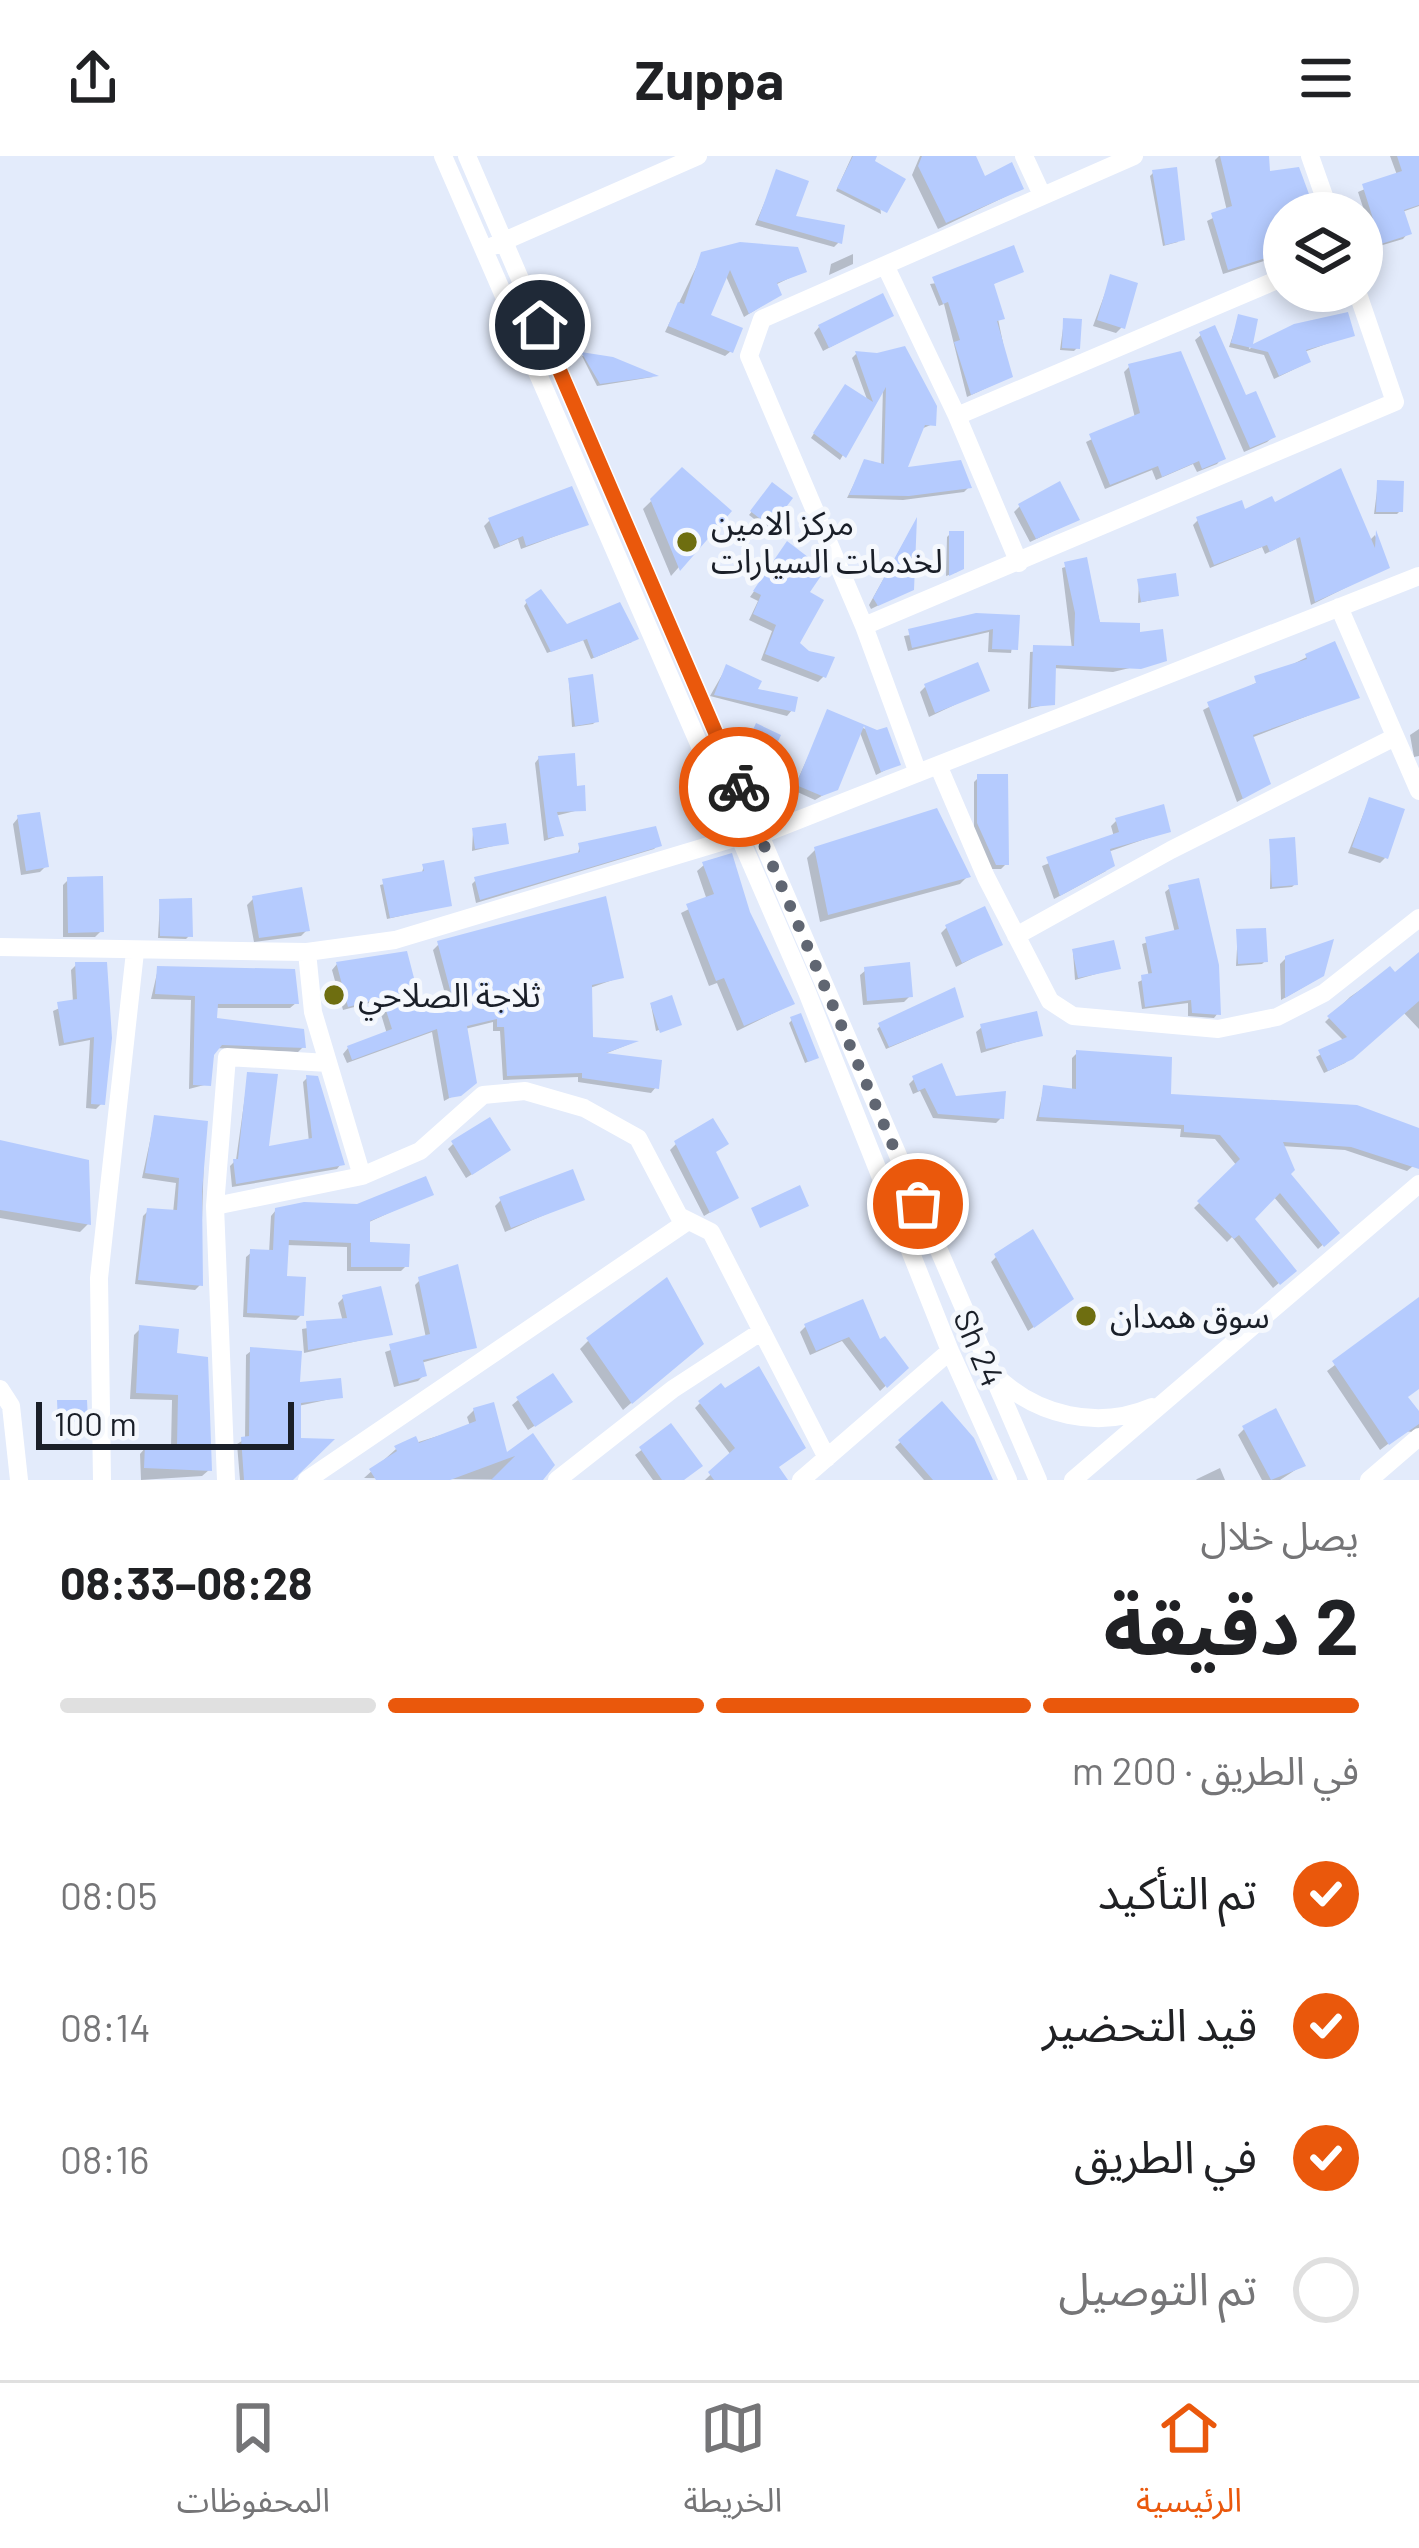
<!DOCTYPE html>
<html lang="ar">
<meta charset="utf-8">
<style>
body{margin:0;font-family:Barlow,"Noto Sans Arabic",sans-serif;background:#f6f6f6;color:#202124;direction:rtl;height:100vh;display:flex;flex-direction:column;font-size:45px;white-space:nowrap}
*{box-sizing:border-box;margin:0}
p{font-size:39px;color:#757577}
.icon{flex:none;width:66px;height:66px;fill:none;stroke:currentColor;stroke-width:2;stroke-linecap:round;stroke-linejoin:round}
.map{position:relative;height:1324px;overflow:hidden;direction:ltr}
.sheet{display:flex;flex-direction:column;background:#fff;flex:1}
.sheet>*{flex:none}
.fabs{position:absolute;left:1263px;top:36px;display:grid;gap:24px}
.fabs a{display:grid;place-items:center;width:120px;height:120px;border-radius:50%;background:#fff;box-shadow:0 6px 18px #0003;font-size:60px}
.scale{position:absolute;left:36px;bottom:30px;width:258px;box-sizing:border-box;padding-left:12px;border:6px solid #1a1f28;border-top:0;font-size:33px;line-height:42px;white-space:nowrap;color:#1a1f28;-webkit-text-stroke:9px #f5f8fd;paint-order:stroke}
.pin{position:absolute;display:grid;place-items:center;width:102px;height:102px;color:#fff;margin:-51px;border:6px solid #fff;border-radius:50%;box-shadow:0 3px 12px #0007}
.courier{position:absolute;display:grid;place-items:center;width:120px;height:120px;margin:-60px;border:9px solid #ea580c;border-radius:50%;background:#fff;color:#222;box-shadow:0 3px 15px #0007}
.overview em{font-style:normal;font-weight:700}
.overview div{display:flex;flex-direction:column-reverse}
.overview{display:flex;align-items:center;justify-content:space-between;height:204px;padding:0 60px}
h1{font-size:78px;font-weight:700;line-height:90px}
.bar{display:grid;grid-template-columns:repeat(4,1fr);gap:18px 12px;align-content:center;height:144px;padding:0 60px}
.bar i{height:15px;border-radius:9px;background:#e0e0e0}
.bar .active{background:#ea580c}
.bar p{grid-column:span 4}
ol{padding:0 60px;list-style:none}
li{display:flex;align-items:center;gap:36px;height:132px}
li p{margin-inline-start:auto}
li .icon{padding:12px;border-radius:50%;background:#ea580c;color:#fff;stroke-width:4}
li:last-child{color:#757577}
li i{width:66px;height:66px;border:6px solid #e0e0e0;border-radius:50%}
header{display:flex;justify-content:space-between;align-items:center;height:156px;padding:0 60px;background:#fff;font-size:54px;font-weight:700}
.menu{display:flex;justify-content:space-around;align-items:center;height:168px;border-top:3px solid #e0e0e0;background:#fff;font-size:33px;color:#757577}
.menu a{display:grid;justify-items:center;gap:6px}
.menu .active{color:#ea580c}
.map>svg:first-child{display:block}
.shadow{fill:#0003}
.building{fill:#b5cbfe}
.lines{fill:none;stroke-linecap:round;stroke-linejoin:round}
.minor{stroke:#fff;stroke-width:18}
.done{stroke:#606672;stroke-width:12;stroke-dasharray:0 21.6}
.route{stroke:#ea580c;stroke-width:15}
.poi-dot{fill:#6e6e10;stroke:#f5f8fd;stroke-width:4.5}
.labels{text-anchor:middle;stroke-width:10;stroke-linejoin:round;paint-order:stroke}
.poi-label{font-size:33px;fill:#1a1f28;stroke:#f5f8fd;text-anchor:start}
.street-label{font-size:33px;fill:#1a1f28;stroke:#f5f8fd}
</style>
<header><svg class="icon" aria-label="menu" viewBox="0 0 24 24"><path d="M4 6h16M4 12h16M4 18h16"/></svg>Zuppa<svg class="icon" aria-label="share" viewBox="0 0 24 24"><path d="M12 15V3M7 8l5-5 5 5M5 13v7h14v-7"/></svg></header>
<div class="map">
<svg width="1419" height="1324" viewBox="0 0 1419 1324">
<rect width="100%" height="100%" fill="#e3ebfb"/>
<!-- shadow -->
<path class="shadow" d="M852,0H874L881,58L836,35Z
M920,0H973L984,24L1021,33L938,73L912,19Z
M1219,0H1266L1268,19L1313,57H1284V115H1266L1264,105L1223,118L1207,65L1227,55L1215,4Z
M1390,0H1419V50L1402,56L1408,77L1403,83L1376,91L1358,36L1397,19Z
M777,17L792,62L839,86L834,91L755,69Z
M1153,17L1178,86L1163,90L1150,20Z
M853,98V108L829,119L831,108Z
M702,99L804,115L775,129L779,139L744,161L725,118L707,161L731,195L725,200L665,176Z
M1021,115L991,129L1010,221L967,241L944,148L939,150L930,128Z
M1111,121L1122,171L1116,177L1093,170Z
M891,159L823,195L814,177L819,171Z
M1239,161L1255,165L1249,193L1295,171L1351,179L1304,196L1303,209L1274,223L1264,199L1229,191Z
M1064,165L1078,191L1074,195L1060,194Z
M1201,179L1273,281L1267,286L1244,296L1195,184Z
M856,198L877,200L933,268L921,273L904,314L969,331L964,336L903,344L847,342L865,306L881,311L883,230L840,304L811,282L841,236L868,246L852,202Z
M582,200L612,204L653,221L597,230Z
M1129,211L1222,302L1217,308L1197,316L1193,308L1156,324L1152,314L1105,333L1086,286L1135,262L1124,216Z
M682,315L728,355L671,420L643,353Z
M1378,327L1400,355L1397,358H1374Z
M773,330L789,343L766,372L749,359Z
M1020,350L1077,364L1030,386L1014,356Z
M1274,350L1369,385L1375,379L1387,411L1311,449L1296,383L1265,398L1262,391L1210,412L1193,369L1198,364Z
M490,364L585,369L521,393L518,383L494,393L484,370Z
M914,368L911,433L871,453L869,449Z
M950,378L957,416L946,420L947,381Z
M782,395L806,437L797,488L824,520L818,526L761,504L772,475L749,464L758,445L750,441Z
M1085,405L1101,471L1137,479L1163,504L1113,516L1053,512L1052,547L1028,553L1030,496L1072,493L1062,412Z
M1139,426L1176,439L1138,447Z
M527,446L566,472L632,486L591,503L583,484L547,497L524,450Z
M1017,461L1011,497L988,496L989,476L908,495L904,480Z
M1307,501L1356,541L1251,582L1268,628L1237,646L1203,554Z
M726,512L754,535L792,554L787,560L710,540Z
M569,525L596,565L593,568L572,571Z
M925,531L986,534L929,561L920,536Z
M828,557L877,578L897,608L876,619L859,574L835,632L815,644L793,634Z
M1419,573V600L1414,601L1410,579Z
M754,574L765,606L762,610L742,601Z
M539,602L583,653L555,660L561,679L544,685L535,607Z
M979,621L1006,708L1001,713H991L974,673V626Z
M1369,644L1385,702L1380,707L1348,697Z
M18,662L46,710L40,716L21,719L13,668Z
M1117,664L1168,675L1108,696L1106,715L1054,743L1042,710L1114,681L1111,670Z
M473,675L506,687L472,695Z
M1271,686L1295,728L1292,731L1270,733Z
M658,689L654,693L476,747L472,728L476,724L577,700L580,690Z
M815,694L968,720L960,728L820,766L807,702Z
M704,709L735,728L792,848L737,875L717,827L709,830L681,757L707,744L697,715Z
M424,710L449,749L387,763L380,729L421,719Z
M68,724L101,775L95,781H63V729Z
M1170,732L1218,857L1214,862L1188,860V847L1142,853L1138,826L1149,821L1142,788L1175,777L1165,736Z
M253,743L307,774L301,780L254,786L247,749Z
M160,746L190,779L186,783L158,782Z
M947,771L999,788L956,811L941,777Z
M1238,776L1265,805L1262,808L1236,810Z
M439,788L621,821L590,832V884L632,887L602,899L656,931L651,937L578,926V921L503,924L500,875H493V866L465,873L468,932L444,945L432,876L347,907L343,898L348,892L387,878L377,845L343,854L332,814L337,808L419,852L447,845L433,794Z
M1073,796L1117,812L1075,824Z
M1419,800V873L1403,856L1345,907L1324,917L1316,901L1344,885L1325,866L1350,841L1389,814L1395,820Z
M1286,802L1314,825L1281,844L1280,808Z
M76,809H104L102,947L96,953L86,952L90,884L59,890L53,855L73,846L71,814Z
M158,813L296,847L290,852H215L214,865L303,891L298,896L215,892L208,928L189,933L191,844L151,843Z
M866,814L910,840L904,846L863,849L860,819Z
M651,849L679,867L656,875Z
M957,863L886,893L877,873L880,870Z
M792,864L812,904L805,907L789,867Z
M982,871L1039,879L981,897L976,876Z
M1077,897L1168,941L1419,975V1005L1407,1015L1345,994L1281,990L1287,1018L1336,1077L1318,1093L1273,1040L1251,1063L1293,1115L1273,1132L1232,1081L1227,1086L1194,1052L1237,1010L1215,983L1180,981L1181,973L1036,965L1044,932L1072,935V902Z
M248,919L266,994L309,986L303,926L307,922L341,1008L337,1013L232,1031L230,1010L236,1004Z
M914,923L1001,962L996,967L933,962L920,935L913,938L909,928Z
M155,962L205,967L200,1129L195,1134L135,1128L143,1060L148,1055L173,1057L176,1027L142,1022Z
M0,987L88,1068L80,1076L0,1062Z
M453,988L501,1000L466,1022L448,993Z
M676,988L713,997L736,1041L704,1060L670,994Z
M430,1038L367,1067V1089L406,1110L401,1115H347V1091L286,1089L284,1123L301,1159L296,1164L243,1161L246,1101L252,1096L269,1097L271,1060L276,1054L358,1051Z
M581,1043L505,1076L495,1050L501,1044Z
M996,1101L1065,1148L1028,1175L991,1106Z
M420,1124L473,1192L421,1207L424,1219L418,1225L394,1231L385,1196L426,1182L415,1129Z
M343,1142L389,1178L304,1197L302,1173L343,1166L338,1147Z
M1419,1145V1232L1405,1242L1419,1260V1277L1405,1275L1380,1294L1327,1215Z
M806,1170L879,1188L905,1212L880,1235L842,1185L810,1199L800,1176Z
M141,1172L174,1200L209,1314L202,1320L141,1324L140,1298L146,1291L171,1292L172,1244L130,1243L134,1179Z
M588,1185L691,1195L623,1254L580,1193Z
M251,1195L297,1230L340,1241L298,1250L297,1284L328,1285L288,1324H240L237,1288L245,1283L246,1199Z
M518,1244L563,1251L528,1274L512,1249Z
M59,1247L85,1264L56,1268Z
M700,1247L776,1312L782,1318L776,1324H705L731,1299L695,1252Z
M941,1249L972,1283L990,1324H924L895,1291Z
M474,1254L505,1301L532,1281L551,1308L535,1324L364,1322L396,1293L470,1270L467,1261Z
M671,1271L693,1315L682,1324H653L635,1299Z
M1244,1273L1303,1309L1280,1324H1262L1238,1279Z
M1220,1312L1225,1324H1196L1197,1323Z"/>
<!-- building -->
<path class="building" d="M853,0H877L875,5L906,23L887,57L837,32Z
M922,0H976L985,20L1012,6L1024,33L946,67L918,10Z
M1220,0H1269L1270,15L1299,11L1316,57H1284V108L1271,112L1269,101L1228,114L1211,57L1232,50Z
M1397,0H1419V49L1404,54L1412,78L1381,88L1362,28L1402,15Z
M1177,11L1185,84L1165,89L1152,14Z
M776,13L809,25L796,60L845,69L842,88L758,64Z
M740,86L798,91L807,116L777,127L782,139L749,158L730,114L711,159L743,172L733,197L668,170L678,146L684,148L701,96Z
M1014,89L1024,116L994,128L1005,163L997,165L1013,221L971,239L954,186L960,184L948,146L943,148L932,121Z
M1110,118L1138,127L1125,173L1097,164Z
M883,137L894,160L829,192L818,169Z
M1348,156L1355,180L1306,194L1311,206L1279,220L1268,196L1231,187L1238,158L1258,163L1253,188L1294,168Z
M1063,162L1082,163L1080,193L1062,192Z
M1215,169L1246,239L1256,235L1276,281L1250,292L1199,176Z
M905,190L937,250L936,270L925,269L908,311L961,304L972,332L909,340L849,339L864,303L884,308L886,231L846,302L813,277L845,228L873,246L855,195L877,197Z
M1181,195L1226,303L1202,313L1199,305L1162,321L1158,310L1110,329L1089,278L1140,257L1128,208Z
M581,196L613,201L659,220L600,228Z
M682,311L732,355L680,415L650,343Z
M1341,312L1375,392L1376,374L1390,412L1315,446L1300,381L1270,396L1267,389L1214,409L1196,361L1242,344L1245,353L1272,340L1275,346Z
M1377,324L1404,325L1403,356H1376Z
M1060,325L1080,364L1036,383L1018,348Z
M772,326L793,342L771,371L750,355Z
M572,330L589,369L526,390L523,380L500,390L488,362Z
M917,361L914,434L878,450L873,442Z
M949,375H964V413L949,420Z
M787,385L825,414L810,436L824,444L800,487L809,495L835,501L826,522L765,498L776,469L753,458L761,439L753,435Z
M1087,401L1100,466L1140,467V476L1163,473L1167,505L1141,513L1056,509L1055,549L1031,551L1033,489L1074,490L1075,457L1064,406Z
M1176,417L1179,440L1141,446L1137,423Z
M541,433L567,468L620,446L639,483L594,502L587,483L551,496L525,444Z
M976,457L1020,459L1018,494L992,493L993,473L912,492L908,473Z
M1335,485L1360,542L1253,579L1271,628L1243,643L1207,546L1256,527L1254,520L1307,503L1305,498Z
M978,506L990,535L935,557L924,528Z
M726,508L762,525L758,533L798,541L795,556L714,539Z
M593,518L599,566L575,570L568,522Z
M827,553L877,574L887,571L901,609L881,616L864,570L838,634L822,640L796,629Z
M756,567L781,579L768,608L743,597Z
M575,597L577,630L585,629L586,655L557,656L564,680L548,682L538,600Z
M977,618H1008L1009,709H996L977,667Z
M1369,641L1405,653L1388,703L1352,691Z
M1164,648L1171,676L1110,693L1115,710L1060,740L1046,701L1119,676L1115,662Z
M937,652L971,721L828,759L814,691Z
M40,656L49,711L26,715L17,659Z
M506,667L509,688L475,693L472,672Z
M656,670L662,690L480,744L474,721L580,696L578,687Z
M1295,681L1298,729L1272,731L1269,683Z
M732,697L750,756L795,848L744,870L724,822L716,825L686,748L714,738L702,706Z
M444,704L452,750L390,762L382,723L424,715L422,708Z
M103,720L104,776L68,777L67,721Z
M1199,722L1219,809L1221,859L1192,857L1191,844L1145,851L1141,819L1152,817L1145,781L1179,773L1168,729Z
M302,731L310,775L259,782L252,740Z
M606,740L624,822L592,829L593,881L639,885L606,897L662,904L659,933L582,922V917L507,920L504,871H497V863L467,870L477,927L461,940L449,942L437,873L352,904L347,890L392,873L382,842L348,851L336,806L407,795L421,849L452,841L437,785Z
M192,742L193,781L160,780L159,743Z
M985,750L1003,789L962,807L945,769Z
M1266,772L1268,806L1238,808L1236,773Z
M1334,783L1324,820L1285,842V800Z
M1114,784L1121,813L1078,822L1072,793Z
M1419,796V845L1353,903L1328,915L1318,894L1347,881L1327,860L1390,810L1395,816Z
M75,806H107L112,882L105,949L91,948L94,881L64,887L57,846L77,843Z
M910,806L913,841L867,845L864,811Z
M157,810L295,813L299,848H218L217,862L304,873L306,892L222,889L214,899L211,930L193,929L195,840L155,838Z
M955,831L964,861L889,891L878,867Z
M672,839L682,869L660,877L650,847Z
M1037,855L1043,880L986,893L980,868Z
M801,857L819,902L808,906L790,861Z
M1076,894L1172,901L1171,938L1357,949L1419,972V1013L1351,991L1283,986L1295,1014L1291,1018L1340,1077L1324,1091L1280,1037L1255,1063L1297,1115L1280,1129L1239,1079L1234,1083L1197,1045L1240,1003L1220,979L1184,976V969L1039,961L1043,929L1076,933Z
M942,907L956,940L1006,935L1004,963L938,958L925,932L918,935L912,920Z
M247,916L278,918L269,990L312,982L306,919L318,920L345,1009L236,1028L233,1003H238Z
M154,959L208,965L202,1036L203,1130L138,1124L147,1052L177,1054L179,1022L145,1017Z
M490,961L511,994L472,1019L451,985Z
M713,962L729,988L716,996L739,1042L710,1057L674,985Z
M0,984L89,1004L91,1069L0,1054Z
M573,1013L585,1044L511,1072L499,1041Z
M426,1020L434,1039L370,1065V1086L410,1088L409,1111H351V1087L289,1084L287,1120L306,1121L304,1160L247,1157L250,1093L273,1094L275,1052L304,1046L357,1048Z
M800,1029L809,1050L760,1072L751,1052Z
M1033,1073L1074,1143L1034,1172L994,1098Z
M458,1108L477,1192L423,1204L427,1220L399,1228L389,1188L430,1178L418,1121Z
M667,1121L704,1188L632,1248L586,1182Z
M381,1130L393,1179L308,1194L306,1165L347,1162L342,1139Z
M1419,1141V1233L1408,1241L1419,1255V1268L1389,1289L1332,1205Z
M863,1143L880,1183L885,1180L909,1212L887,1232L849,1181L816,1195L804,1168Z
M139,1169L179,1173L177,1197L208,1201L212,1315L144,1312L145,1288L177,1289L178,1239L136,1237Z
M250,1191L302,1195L300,1226L341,1222L343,1242L301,1247V1282L335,1283L293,1324H244L241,1281L249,1280Z
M759,1210L806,1292L779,1311L788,1324H714L708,1316L735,1292L698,1245L721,1227L725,1232Z
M553,1217L573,1246L535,1271L516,1241Z
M57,1244H87L88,1265L58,1266Z
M942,1245L974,1282L993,1324H933L898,1284Z
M494,1246L507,1296L533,1277L555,1309L543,1324H491L515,1300L450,1324H376L369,1313L397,1295L394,1290L416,1280L419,1287L476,1265L473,1252Z
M1276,1252L1306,1310L1271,1324L1242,1270Z
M671,1267L703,1310L684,1324H662L639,1291Z"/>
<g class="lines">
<!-- minor -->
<path class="minor" d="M443,0L807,836L950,1195L1008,1324
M467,0L1038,1324
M1024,0L1042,39
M1310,0L1330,57
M493,90L698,0
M885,109L957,260
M1019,407L957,260L1284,121
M1339,451L1419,635
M864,470L1395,246L1357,135
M938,609L986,721L1050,845L1073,860L1218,873L1277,861L1324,837L1419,762
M918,617L864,470L749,200L762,163L1134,0
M760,679L1419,420
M1016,780L1171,694L1395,581
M0,791L307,796L395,784L738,681
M307,796L313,856L362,1020L420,995L483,939L525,935L584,952L638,982L679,1060L711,1076L827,1302
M215,1050L227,901L328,907
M995,1219C1036,1260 1098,1274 1152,1251
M0,1233L11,1250L19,1324
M102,1324L99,1122L135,796
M226,1324L215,1050L362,1020
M307,1324L688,1065
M557,1324L673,1233L762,1175
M801,1324L950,1195
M1073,1324L1419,1028
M1369,1324L1419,1281"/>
</g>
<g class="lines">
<!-- done -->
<path class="done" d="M739,631L918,1048"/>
<!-- route -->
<path class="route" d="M540,169L739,631"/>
</g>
<!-- markers -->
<g class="poi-dot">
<circle cx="687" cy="386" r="12"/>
<circle cx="334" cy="839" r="12"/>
<circle cx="1086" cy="1160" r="12"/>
</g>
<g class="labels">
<!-- poi labels -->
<g class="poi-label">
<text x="711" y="379">مركز الامين<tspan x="711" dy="38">لخدمات السيارات</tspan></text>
<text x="358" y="851">ثلاجة الصلاحي</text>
<text x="1110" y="1172">سوق همدان</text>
</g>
<!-- street labels -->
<g class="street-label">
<text transform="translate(979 1192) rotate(67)" y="12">Sh 24</text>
</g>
</g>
</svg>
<div class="fabs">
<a><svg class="icon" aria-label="layers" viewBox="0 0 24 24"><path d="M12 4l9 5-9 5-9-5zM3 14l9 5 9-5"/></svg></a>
</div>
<div class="scale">100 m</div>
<div class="pin" style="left:918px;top:1048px;background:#ea580c"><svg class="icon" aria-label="bag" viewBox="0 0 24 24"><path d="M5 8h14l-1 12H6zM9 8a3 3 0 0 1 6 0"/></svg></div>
<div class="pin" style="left:540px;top:169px;background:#1f2937"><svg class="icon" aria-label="home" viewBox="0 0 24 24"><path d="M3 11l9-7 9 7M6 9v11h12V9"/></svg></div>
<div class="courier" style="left:739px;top:631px"><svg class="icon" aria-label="bike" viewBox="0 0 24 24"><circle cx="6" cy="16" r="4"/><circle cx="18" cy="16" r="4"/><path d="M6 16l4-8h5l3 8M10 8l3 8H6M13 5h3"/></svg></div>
</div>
<section class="sheet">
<div class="overview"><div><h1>2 دقيقة</h1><p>يصل خلال</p></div><em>08:28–08:33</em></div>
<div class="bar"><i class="active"></i><i class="active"></i><i class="active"></i><i></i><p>في الطريق · 200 m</p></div>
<ol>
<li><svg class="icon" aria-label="check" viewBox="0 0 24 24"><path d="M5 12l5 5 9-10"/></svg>تم التأكيد<p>08:05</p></li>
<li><svg class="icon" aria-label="check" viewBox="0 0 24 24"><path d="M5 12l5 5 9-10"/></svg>قيد التحضير<p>08:14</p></li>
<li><svg class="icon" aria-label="check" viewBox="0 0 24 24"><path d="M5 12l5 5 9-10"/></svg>في الطريق<p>08:16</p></li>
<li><i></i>تم التوصيل</li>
</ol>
</section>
<nav class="menu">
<a class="active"><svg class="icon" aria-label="home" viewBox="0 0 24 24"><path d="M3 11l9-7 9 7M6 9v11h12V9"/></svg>الرئيسية</a>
<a><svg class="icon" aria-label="map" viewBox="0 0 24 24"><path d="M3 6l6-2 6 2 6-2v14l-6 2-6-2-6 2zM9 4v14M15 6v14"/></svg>الخريطة</a>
<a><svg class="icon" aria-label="saved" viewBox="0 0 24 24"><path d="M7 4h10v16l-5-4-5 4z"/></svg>المحفوظات</a>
</nav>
